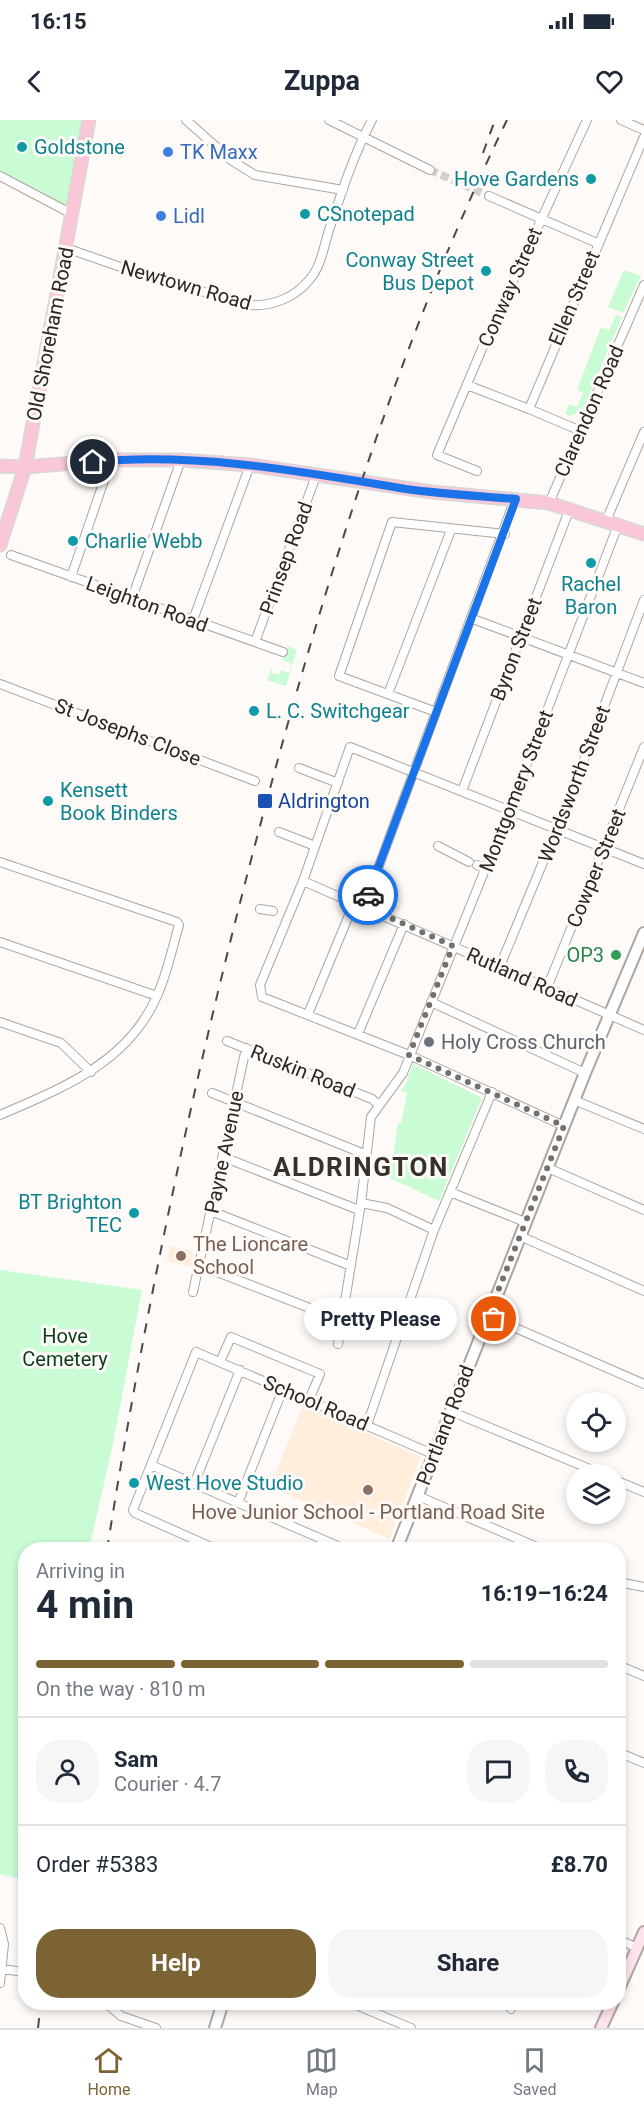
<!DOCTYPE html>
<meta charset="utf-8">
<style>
body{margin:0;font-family:Roboto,sans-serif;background:#f6f6f7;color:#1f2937;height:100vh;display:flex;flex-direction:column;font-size:22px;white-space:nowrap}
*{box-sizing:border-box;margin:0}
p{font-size:20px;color:#747a83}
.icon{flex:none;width:33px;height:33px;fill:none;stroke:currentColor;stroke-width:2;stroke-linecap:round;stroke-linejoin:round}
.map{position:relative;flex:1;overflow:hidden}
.drawer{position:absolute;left:18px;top:1422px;width:608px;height:468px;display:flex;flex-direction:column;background:#fff;border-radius:24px;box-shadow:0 3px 9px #0003}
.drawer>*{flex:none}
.controls{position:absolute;left:566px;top:1272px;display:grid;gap:12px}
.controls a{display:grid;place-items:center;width:60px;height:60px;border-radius:50%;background:#fff;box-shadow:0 3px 9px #0003;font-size:30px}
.pin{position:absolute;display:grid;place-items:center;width:51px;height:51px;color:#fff;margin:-26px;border:3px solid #fff;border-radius:50%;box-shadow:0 2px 6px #0007}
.courier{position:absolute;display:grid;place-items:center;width:60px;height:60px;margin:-30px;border:4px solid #1a73e8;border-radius:50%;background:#fff;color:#222;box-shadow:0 2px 8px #0007}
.bubble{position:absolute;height:42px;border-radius:21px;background:#fff;box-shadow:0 3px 9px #0003;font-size:20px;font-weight:700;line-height:42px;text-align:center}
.summary em{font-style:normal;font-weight:700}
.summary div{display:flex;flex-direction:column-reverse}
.summary{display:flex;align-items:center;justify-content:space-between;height:102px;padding:0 18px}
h1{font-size:39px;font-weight:700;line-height:45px}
.bar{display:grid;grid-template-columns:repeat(4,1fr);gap:9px 6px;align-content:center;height:72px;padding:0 18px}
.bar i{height:8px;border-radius:4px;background:#e0e1e3}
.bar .current{background:#7b6334}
.bar p{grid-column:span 4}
.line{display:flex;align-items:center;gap:15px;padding:0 18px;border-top:2px solid #e0e1e3}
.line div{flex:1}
.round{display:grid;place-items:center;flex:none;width:63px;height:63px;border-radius:24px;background:#f6f6f7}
.cta{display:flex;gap:12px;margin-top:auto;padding:12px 18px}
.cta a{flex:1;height:69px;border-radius:24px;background:#7b6334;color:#fff;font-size:24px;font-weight:700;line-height:69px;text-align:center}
.cta a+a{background:#f6f6f7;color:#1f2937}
.status{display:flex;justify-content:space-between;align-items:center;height:42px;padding:0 30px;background:#fff;direction:ltr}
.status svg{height:16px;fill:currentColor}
header{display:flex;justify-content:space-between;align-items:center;height:78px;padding:0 18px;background:#fff;font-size:27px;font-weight:700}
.menu{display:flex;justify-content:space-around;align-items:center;height:84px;border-top:2px solid #e0e1e3;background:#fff;font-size:16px;color:#747a83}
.menu a{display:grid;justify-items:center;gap:3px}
.menu .current{color:#7b6334}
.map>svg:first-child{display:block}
.education{fill:#ffeedc}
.green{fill:#c9fbd5}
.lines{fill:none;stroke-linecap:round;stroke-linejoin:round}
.minor-tunnel{stroke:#d3d0cd;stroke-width:8;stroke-dasharray:8 4;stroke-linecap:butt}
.minor-casing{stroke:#aea59e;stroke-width:10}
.tertiary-casing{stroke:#aea59e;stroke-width:14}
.secondary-casing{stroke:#aea59e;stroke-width:14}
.primary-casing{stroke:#d8d8d7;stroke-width:15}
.minor{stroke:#fff;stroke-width:8}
.tertiary{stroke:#fff;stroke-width:10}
.secondary{stroke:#fde3eb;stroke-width:10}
.primary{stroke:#fac7d6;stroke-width:12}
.rail{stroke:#4b4845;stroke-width:2;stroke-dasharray:10 10;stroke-linecap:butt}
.done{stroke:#74706d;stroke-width:6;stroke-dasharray:0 10.8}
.route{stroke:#1a73e8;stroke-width:8}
.culture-dot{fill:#0f9aa8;stroke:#fefaf7;stroke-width:2}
.shop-dot{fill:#3f7fe0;stroke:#fefaf7;stroke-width:2}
.transit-dot{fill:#1a4fb4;stroke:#fefaf7;stroke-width:2}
.leisure-dot{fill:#2e9e5b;stroke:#fefaf7;stroke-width:2}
.worship-dot{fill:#6b7280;stroke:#fefaf7;stroke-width:2}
.education-dot{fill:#8d6e63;stroke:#fefaf7;stroke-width:2}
.labels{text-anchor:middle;stroke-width:6;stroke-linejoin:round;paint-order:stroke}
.culture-label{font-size:20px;fill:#0d838f;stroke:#fefaf7;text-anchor:start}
.shop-label{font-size:20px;fill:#366cbe;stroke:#fefaf7;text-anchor:start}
.street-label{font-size:20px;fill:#292623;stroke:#fefaf7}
.transit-label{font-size:20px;fill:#164399;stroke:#fefaf7;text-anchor:start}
.leisure-label{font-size:20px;fill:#27864d;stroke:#fefaf7;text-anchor:end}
.worship-label{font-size:20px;fill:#5b616d;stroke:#fefaf7;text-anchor:start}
.education-label{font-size:20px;fill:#785e54;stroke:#fefaf7;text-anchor:start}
.park-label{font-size:20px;fill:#093d1e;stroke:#fefaf7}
.district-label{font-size:26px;font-weight:bold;letter-spacing:1.5px;fill:#38312b;stroke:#fefaf7}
</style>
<div class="status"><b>16:15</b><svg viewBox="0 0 49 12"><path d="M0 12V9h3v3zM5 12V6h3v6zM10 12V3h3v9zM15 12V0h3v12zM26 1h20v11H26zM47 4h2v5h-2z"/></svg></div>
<header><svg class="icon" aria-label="back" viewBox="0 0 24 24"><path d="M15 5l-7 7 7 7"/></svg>Zuppa<svg class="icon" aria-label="heart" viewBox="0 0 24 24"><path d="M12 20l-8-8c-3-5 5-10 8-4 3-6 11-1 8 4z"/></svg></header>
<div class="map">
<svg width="644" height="1908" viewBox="0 0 644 1908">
<rect width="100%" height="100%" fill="#fefaf7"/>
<!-- education -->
<path class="education" d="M170,1126L194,1131L191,1147L167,1141Z
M303,1285L421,1337L389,1419L270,1367Z"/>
<!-- green -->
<path class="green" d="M0,0H84L68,89L0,53Z
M624,150L641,156L623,193L608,187Z
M616,195L622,197L582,292L570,296L565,294L569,284L577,287L583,273L577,270L601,207L609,210Z
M287,526L297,530L286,566L267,560L272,547V553L279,555L281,550L289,553L292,544L282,540Z
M413,944L482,978L439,1081L390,1058L398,1003H401L407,973L400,971L405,966Z
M0,1150L142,1170L113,1324L89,1429L26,1430L24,1760L0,1754Z"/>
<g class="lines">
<!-- minor-tunnel -->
<path class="minor-tunnel" d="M430,50L489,76"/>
<!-- minor casing -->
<g class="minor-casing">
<path id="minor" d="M186,0L231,40L255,55L343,70
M329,0L430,50
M621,0L644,10
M0,56L72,94
M489,76L597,123
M66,128L132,151L249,185C272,187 296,177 310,159C322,145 324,124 330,107C342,71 354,34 372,0
M467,265L529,289
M581,311L529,289L644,17
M477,351L437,335L484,224L587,0
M549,383L644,165
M606,401L644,312
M11,435L283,532
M71,457L111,340
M132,478L181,340
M473,499L644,563
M193,500L250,345
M255,522L317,353
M0,564L255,661
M388,574L451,410
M436,592L339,556L392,402L505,414
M299,648L338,663
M462,671L570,388
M279,712L315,726
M438,726L469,742
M0,742L177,802L179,805C172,829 167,854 157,876C128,943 62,968 0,995
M477,745L486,749
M303,761L644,910
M364,786L515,379
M260,789L273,791
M0,822L157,876
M500,846L570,677L644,480
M547,868L644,627
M431,882L585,953
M308,894L354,783
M0,902L61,923L91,952
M358,914L404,804
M227,921L372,979L378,984
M212,973L367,1035
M574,980L644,1009
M564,1006L409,935L262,877L260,865L303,761L350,627L644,744
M223,1037L359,1090
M548,1048L644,1090
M450,1072L525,1102
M361,1083L387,1088L434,1110
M211,1091L351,1146
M520,1116L644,1171
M199,1145L343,1201
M193,1172L246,928
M488,1196L644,1264
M338,1224L361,1083L371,997L403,953L509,690L618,405
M220,1242L231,1217L320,1254L309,1280
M450,1291L602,1354
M367,1305L434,1110L492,972
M151,1345L347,1430
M615,1360L644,1372
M194,1364L240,1250
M418,1376L544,1430
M238,1383L283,1269
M218,1430L135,1393L133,1390L196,1232L435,1335
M618,1462L644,1467
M618,1545L644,1556
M618,1632L644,1643
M0,1808L4,1824L0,1863
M618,1819L637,1828
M0,1849L26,1852
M105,1882L121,1896L156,1908
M349,1882L411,1908
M507,1882L511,1889"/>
</g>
<!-- tertiary casing -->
<g class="tertiary-casing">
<path id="tertiary" d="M396,1430L585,953L644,813
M215,1908L223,1882"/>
</g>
<!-- secondary casing -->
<g class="secondary-casing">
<path id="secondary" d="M618,1871L644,1812
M601,1908L613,1882"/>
</g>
<!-- primary casing -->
<g class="primary-casing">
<path id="primary" d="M0,346L25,347L111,340H181L250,345L432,372L549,383L644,414
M0,425L25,347L89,0"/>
</g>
<!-- minor -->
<use href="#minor" class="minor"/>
<!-- tertiary -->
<use href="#tertiary" class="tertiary"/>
<!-- secondary -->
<use href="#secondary" class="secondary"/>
<!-- primary -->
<use href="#primary" class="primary"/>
<!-- rail -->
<path class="rail" d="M483,33L495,0
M107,1430C147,1176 201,924 268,676C330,445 402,216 507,0
M38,1908L41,1882"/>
</g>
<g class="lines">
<!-- done -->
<path class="done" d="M368,775L364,786L453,826L409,935L564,1006L488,1196L494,1199"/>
<!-- route -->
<path class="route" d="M93,342C198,332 303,352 406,369C442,374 479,376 516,379L368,775"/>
</g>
<!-- markers -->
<g class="culture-dot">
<circle cx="22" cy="27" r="6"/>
<circle cx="591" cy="59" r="6"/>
<circle cx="305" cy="94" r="6"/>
<circle cx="486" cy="151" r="6"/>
<circle cx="73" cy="421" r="6"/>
<circle cx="591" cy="443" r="6"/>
<circle cx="254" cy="591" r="6"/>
<circle cx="48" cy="681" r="6"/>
<circle cx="134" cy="1093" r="6"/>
<circle cx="134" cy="1363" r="6"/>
</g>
<g class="shop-dot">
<circle cx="168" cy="32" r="6"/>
<circle cx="161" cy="96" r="6"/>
</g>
<rect class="transit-dot" x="257" y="673" width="16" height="16" rx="3"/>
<circle class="leisure-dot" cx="616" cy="835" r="6"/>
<circle class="worship-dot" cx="429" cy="922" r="6"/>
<g class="education-dot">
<circle cx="181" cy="1136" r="6"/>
<circle cx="368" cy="1370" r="6"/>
</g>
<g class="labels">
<!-- culture labels -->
<g class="culture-label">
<text x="34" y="34">Goldstone</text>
<text x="579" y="66" text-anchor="end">Hove Gardens</text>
<text x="317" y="101">CSnotepad</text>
<text x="474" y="147" text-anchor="end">Conway Street<tspan x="474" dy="23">Bus Depot</tspan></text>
<text x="85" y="428">Charlie Webb</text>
<text x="591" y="471" text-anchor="middle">Rachel<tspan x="591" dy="23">Baron</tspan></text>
<text x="266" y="598">L. C. Switchgear</text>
<text x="60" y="677">Kensett<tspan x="60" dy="23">Book Binders</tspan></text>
<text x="122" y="1089" text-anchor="end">BT Brighton<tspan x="122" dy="23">TEC</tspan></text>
<text x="146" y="1370">West Hove Studio</text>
</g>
<!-- shop labels -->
<g class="shop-label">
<text x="180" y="39">TK Maxx</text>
<text x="173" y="103">Lidl</text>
</g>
<!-- street labels -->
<g class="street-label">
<text transform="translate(186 165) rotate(16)" y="7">Newtown Road</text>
<text transform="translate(510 167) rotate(-66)" y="7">Conway Street</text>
<text transform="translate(574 178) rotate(-67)" y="7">Ellen Street</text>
<text transform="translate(50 214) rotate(-79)" y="7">Old Shoreham Road</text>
<text transform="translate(589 291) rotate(-66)" y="7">Clarendon Road</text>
<text transform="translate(286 438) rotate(-70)" y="7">Prinsep Road</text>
<text transform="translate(147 484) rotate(20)" y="7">Leighton Road</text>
<text transform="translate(516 529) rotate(-69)" y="7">Byron Street</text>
<text transform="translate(128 612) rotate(21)" y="7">St Josephs Close</text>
<text transform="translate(574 664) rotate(-69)" y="7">Wordsworth Street</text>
<text transform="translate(516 671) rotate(-69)" y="7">Montgomery Street</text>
<text transform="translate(596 748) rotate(-68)" y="7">Cowper Street</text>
<text transform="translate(522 857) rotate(24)" y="7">Rutland Road</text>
<text transform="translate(303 951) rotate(22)" y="7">Ruskin Road</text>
<text transform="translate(224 1032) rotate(-78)" y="7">Payne Avenue</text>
<text transform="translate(316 1283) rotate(23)" y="7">School Road</text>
<text transform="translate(445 1305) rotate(-69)" y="7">Portland Road</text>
</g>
<!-- transit labels -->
<g class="transit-label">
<text x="278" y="688">Aldrington</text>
</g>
<!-- leisure labels -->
<g class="leisure-label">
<text x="604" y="842">OP3</text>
</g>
<!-- worship labels -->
<g class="worship-label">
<text x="441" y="929">Holy Cross Church</text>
</g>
<!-- education labels -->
<g class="education-label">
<text x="193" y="1131">The Lioncare<tspan x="193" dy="23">School</tspan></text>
<text x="368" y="1399" text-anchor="middle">Hove Junior School - Portland Road Site</text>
</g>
<!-- park labels -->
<g class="park-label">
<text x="65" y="1223">Hove<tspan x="65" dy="23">Cemetery</tspan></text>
</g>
<!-- district labels -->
<g class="district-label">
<text x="361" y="1056">ALDRINGTON</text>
</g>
</g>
</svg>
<div class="controls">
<a><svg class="icon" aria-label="locate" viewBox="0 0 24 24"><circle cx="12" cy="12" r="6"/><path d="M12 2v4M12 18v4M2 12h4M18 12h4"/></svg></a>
<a><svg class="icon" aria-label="layers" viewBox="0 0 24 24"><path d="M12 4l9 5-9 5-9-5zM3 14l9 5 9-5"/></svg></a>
</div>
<div class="pin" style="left:494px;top:1199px;background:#ea580c"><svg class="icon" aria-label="bag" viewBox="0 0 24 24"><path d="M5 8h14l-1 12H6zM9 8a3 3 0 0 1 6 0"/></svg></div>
<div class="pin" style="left:93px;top:342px;background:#1f2937"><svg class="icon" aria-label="home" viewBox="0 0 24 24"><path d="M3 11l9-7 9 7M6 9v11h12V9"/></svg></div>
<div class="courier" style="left:368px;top:775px"><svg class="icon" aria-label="car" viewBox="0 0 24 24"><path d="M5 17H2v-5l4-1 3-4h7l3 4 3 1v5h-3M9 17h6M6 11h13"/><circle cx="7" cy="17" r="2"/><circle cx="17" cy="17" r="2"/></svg></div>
<div class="bubble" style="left:304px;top:1178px;width:153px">Pretty Please</div>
<section class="drawer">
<div class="summary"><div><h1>4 min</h1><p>Arriving in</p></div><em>16:19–16:24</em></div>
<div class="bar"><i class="current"></i><i class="current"></i><i class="current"></i><i></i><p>On the way · 810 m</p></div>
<div class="line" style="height:108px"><a class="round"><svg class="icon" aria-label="person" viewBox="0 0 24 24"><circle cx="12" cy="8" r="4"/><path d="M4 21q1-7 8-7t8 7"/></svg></a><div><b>Sam</b><p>Courier · 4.7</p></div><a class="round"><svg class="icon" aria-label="chat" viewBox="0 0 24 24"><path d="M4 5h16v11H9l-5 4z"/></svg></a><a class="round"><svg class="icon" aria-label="phone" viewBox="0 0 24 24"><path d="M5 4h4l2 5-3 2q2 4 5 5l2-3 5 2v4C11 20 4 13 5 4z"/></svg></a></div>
<div class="line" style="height:78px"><div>Order #5383</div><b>£8.70</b></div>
<div class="cta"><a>Help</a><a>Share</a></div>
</section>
</div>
<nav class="menu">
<a class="current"><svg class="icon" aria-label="home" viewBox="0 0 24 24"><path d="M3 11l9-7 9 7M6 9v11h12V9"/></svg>Home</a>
<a><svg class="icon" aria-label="map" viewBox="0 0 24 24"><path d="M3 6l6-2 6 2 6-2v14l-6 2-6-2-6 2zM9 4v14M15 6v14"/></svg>Map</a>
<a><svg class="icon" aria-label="saved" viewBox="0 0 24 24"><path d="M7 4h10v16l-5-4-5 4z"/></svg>Saved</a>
</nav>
